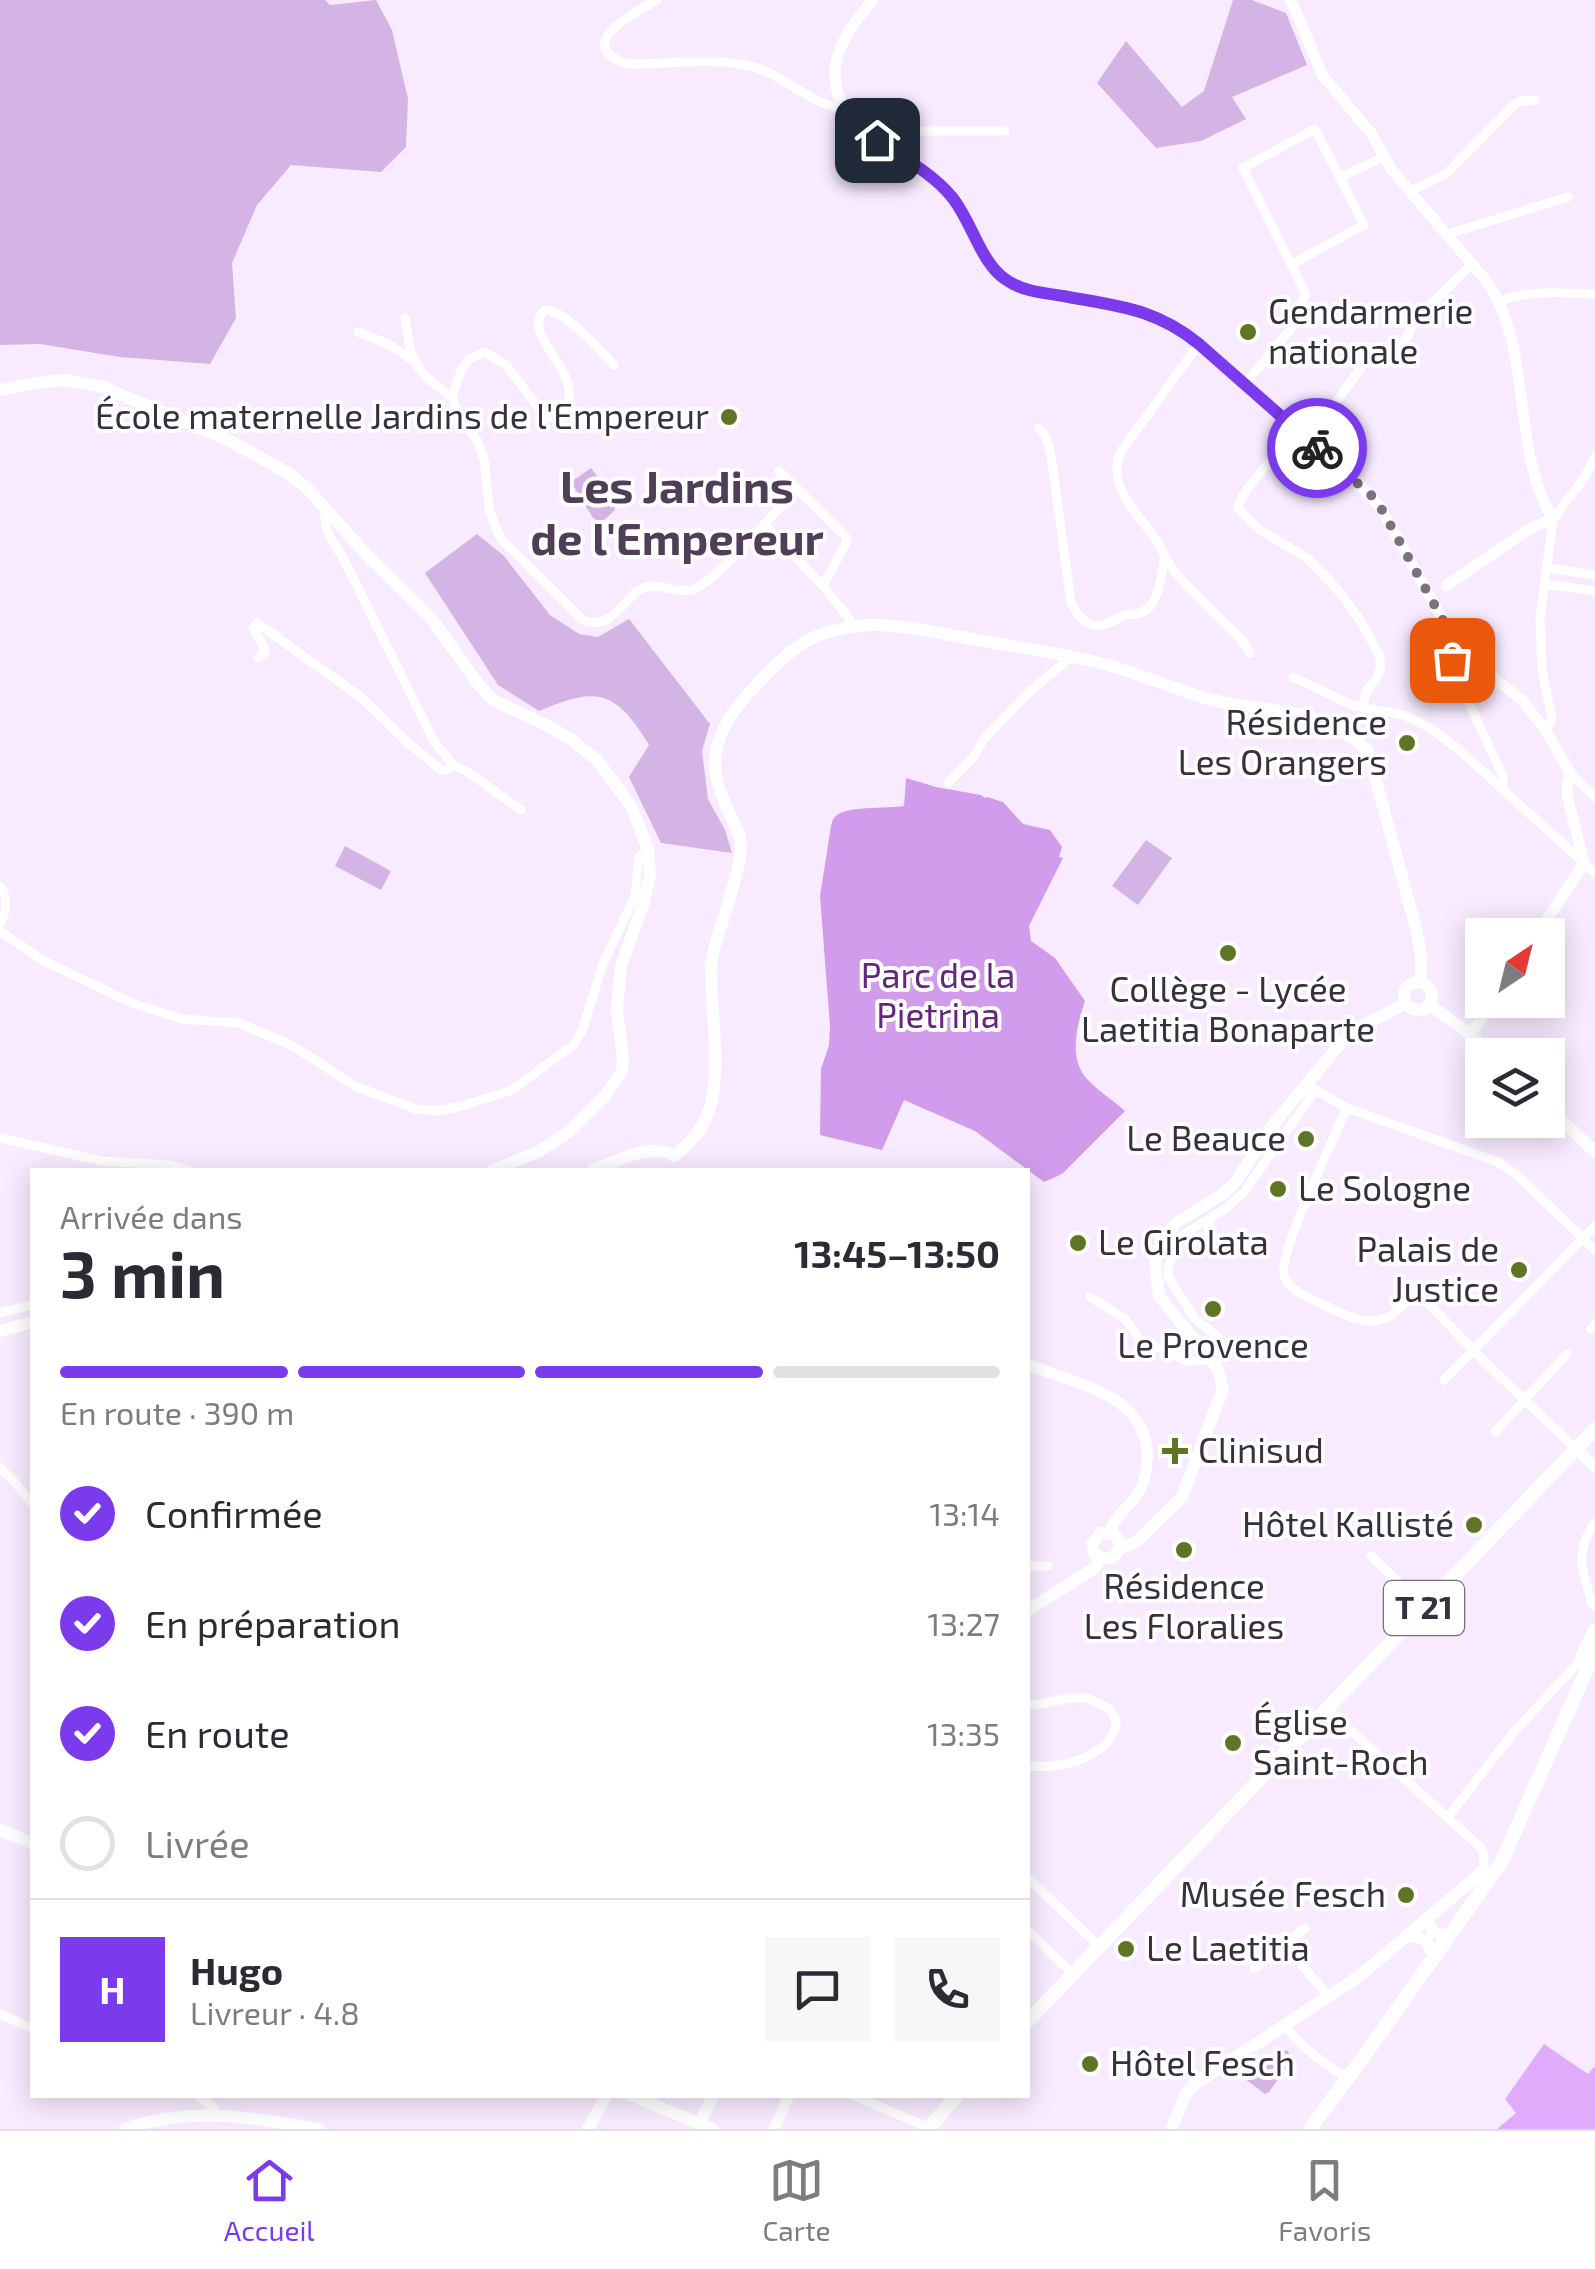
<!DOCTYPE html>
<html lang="fr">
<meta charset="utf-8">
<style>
body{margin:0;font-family:"Exo 2",sans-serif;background:#f7f7f7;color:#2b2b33;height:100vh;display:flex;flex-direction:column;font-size:38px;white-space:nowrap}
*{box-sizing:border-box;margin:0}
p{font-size:32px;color:#7c7c81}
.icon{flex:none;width:55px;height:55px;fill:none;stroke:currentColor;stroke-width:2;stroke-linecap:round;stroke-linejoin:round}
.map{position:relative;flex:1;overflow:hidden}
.details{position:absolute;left:30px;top:1168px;width:1000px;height:930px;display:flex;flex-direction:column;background:#fff;border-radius:0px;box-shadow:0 5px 25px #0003}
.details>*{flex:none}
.needle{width:65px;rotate:35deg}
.tools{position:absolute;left:1465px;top:918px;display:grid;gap:20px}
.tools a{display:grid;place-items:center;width:100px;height:100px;border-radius:0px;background:#fff;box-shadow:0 5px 25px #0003;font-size:50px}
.pin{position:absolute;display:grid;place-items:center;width:85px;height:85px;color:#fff;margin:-42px;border-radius:20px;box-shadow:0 5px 15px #0006}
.courier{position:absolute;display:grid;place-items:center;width:100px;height:100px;margin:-50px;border:8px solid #7c3aed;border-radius:50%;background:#fff;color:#222;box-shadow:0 2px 12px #0007}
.summary em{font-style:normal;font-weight:700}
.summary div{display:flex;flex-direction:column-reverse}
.summary{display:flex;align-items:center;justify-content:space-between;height:170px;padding:0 30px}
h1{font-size:65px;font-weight:700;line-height:75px}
.bar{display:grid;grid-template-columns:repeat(4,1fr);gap:15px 10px;align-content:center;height:120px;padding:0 30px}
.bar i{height:12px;border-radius:8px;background:#e1e1e2}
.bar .active{background:#7c3aed}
.bar p{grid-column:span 4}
.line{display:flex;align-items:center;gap:25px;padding:0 30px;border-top:2px solid #e1e1e2}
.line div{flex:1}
.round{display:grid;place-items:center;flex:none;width:105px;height:105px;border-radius:0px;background:#f7f7f7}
ol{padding:0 30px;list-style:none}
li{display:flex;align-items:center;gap:30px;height:110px}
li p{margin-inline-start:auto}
li .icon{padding:10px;border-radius:50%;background:#7c3aed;color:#fff;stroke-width:4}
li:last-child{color:#7c7c81}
li i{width:55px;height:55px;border:5px solid #e1e1e2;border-radius:50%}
.tabs{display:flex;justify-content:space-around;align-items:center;height:140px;border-top:2px solid #e1e1e2;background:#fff;font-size:28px;color:#7c7c81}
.tabs a{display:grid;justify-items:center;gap:5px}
.tabs .active{color:#7c3aed}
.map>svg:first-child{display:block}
.green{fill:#d4b3e5}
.forest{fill:#d09ceb}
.water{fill:#e0abfa}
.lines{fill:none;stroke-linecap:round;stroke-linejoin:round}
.minor{stroke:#fff;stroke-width:9}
.tertiary{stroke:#fff;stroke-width:11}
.secondary{stroke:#fff;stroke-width:12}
.primary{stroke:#fff;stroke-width:14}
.done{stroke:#7b7181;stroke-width:10;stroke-dasharray:0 18}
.route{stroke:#7c3aed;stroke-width:12}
.poi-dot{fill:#5f7424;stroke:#fefefe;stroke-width:4}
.labels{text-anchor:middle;stroke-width:8;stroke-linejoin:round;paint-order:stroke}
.shield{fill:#fefefe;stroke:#736e77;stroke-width:2.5}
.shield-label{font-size:32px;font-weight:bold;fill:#38303d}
.poi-label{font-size:35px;fill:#38303d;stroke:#fefefe;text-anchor:start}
.park-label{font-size:35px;fill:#652480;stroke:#fefefe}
.district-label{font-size:45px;font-weight:bold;fill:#503e59;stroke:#fefefe}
</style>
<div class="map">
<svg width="1595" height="2129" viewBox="0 0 1595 2129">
<rect width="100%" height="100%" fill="#f8ebff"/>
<!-- green -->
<path class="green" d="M0,0H325L330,5L376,0L392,30L408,99L406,147L381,172L291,165L257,205L232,263L236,318L210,364L120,357L40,344L0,345Z
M1233,0H1252L1286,13L1307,65L1232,97L1246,119L1201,141L1156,148L1097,83L1126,41L1182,107L1204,91Z
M591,468L615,500V510L601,523L593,518L571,482Z
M477,534L504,556L550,615L579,634L598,637L629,619L710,724L702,751L708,799L725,830L732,853L661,843L629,777L649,745C616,690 597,686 539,711L498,685L425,573Z
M1146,840L1172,858L1138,905L1112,886Z
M345,846L391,871L381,890L335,866Z
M1283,2050L1288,2051L1292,2060L1269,2092L1265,2094L1245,2079V2075Z"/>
<!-- forest -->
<path class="forest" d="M906,778L936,787L981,795L985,798L987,797L1003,802L1023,824L1050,830L1062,847L1059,857L1063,858L1029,926L1031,941L1055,958L1085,1001C1077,1025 1068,1058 1087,1079C1098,1091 1113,1100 1125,1111L1062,1174L1044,1182L975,1131L904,1100L882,1150L820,1135L821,1069L829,1045L830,1026L820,896L831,826C832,824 832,820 834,818C842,805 888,809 904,806Z"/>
<!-- water -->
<path class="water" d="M1544,2044L1588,2074L1595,2066V2129H1497L1516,2113L1505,2099Z"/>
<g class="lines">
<!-- minor -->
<path class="minor" d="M657,0C635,13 571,44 627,64C669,65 712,56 753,67C786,75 811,107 845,108
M877,140L887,131H1005
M1340,177L1384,157
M1409,192L1446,174L1514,105L1521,101L1535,100
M1448,234L1568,197
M1500,301C1532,289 1562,293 1595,294
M405,318C412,364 413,369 452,397
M358,332L388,344L411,359
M1199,344L1122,450C1104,484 1138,513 1156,540C1163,551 1168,563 1176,573C1196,597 1221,619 1243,641L1250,653
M614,365C598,349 567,311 545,310C515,337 604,385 554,418L545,416L506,365L485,352L469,359L461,371L452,397L456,408L478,442L485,464L489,509L496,528L502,540L583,620C609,632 621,603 639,590C656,579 674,594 692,590C713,585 779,508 797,488
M1244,385L1295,324L1298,307L1306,294L1243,168L1315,129L1364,225L1292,264
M1039,428L1046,437L1051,454L1071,603C1088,634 1101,629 1126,614C1159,619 1160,581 1165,557
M1298,432C1283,449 1241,488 1238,508L1258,529L1307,558L1338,590L1360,620L1379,654L1381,667L1376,680L1367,690L1362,708
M1309,441L1364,363L1385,362L1407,338L1413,322L1472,264
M779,471L845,536L847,541L823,586
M325,510C323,531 332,540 343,558L434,741L453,765L468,772L521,810
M764,524L823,586L855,626
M1548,568L1595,575
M1545,584L1595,591
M1456,644L1452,659L1457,678L1503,776V789
M258,658L264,653L265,650L253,628L257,623L362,698L407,742L441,770H447L453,765
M1293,677L1354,706L1404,715L1428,727L1457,748L1595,873
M1546,731L1552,719L1542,670L1540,618L1553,519L1584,478L1595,457
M1571,774L1595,797
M948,783L972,759L984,739L1026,695L1072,656
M0,886C9,899 7,911 0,924
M0,931L44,961L132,1003L182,1019L239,1023L291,1045L357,1087L416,1109L438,1111L462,1106L512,1090L573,1045L582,1031L603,964L635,896L639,857L648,849
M1305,1084L1347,1108L1498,1162L1517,1175L1595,1250
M1347,1108C1335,1135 1278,1254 1284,1275C1287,1290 1308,1297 1320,1303C1340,1313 1371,1331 1393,1314C1401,1308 1407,1299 1416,1294L1422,1297L1483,1360L1576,1449
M0,1138L102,1161L168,1165L189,1170
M1211,1217L1207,1238L1214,1250
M1090,1297L1125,1319L1139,1339L1189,1362L1209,1359
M0,1313L32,1305
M1591,1329L1595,1324
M1218,1337L1195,1319L1169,1278L1168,1267L1181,1236L1225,1209L1244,1192L1315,1091
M1444,1380L1595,1226
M1495,1432L1567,1354
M0,1468L13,1480L32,1504
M1595,1523C1573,1552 1583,1572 1592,1604L1595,1606
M1371,1556L1425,1607
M1028,1566H1048
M1028,1705C1046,1705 1065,1696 1083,1698C1088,1698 1094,1701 1098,1703C1130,1716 1114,1743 1090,1755C1072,1765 1048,1768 1028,1766
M1327,1709L1480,1847L1484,1855V1870
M1448,1817L1514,1732L1579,1662
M1028,1878L1100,1947
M1028,1931L1074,1975
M1284,1944L1329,1997
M1254,1968L1305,1928
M0,2014L32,2028
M1285,2025C1299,2048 1326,2063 1348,2079
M197,2095L213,2107L215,2115
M852,2095L932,2129"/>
<!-- tertiary -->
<path class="tertiary" d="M873,0C838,39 815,82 859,126C874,140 892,151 908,162C922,172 939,182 950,195C974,222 981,271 1016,286C1066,306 1130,297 1178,328C1207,346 1232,374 1258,397C1298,431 1350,469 1382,510L1456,644L1464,655L1522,700L1546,731L1571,774L1567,783V795L1584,863L1537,935
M1291,0L1323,76L1371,133L1391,169L1488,283C1534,353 1510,448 1553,519L1529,529L1446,586
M1470,1034L1496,1000
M1028,1364C1071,1384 1141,1391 1147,1450C1148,1462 1146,1477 1141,1488C1133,1505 1115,1514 1110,1532
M1576,1449L1595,1467
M774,2129L789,2095"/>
<!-- secondary -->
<path class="secondary" d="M0,390L36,383L65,380L103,387L230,441L288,473L306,487L366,554L431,618L479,685L493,700L548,726L572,740L597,760L631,806L648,849L650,875L644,902L621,966L617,1010L623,1058L622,1071L605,1096L567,1133L538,1152L493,1170
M1404 996a14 14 0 1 1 28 0a14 14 0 1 1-28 0Z
M1430,1005L1470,1034L1492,1055
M1548,1107L1595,1152
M674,1156C688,1145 702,1130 708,1113C723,1076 710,1006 711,964C716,930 745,868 740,838C738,829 732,819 728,810C713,778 709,756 726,724C737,702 784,654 805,642C819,634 840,628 856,626C890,622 928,631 962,637C1009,646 1057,652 1104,664C1138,673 1171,688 1205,698C1264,715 1320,703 1368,751L1417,932L1421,955V982
M593,1170C617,1162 651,1141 674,1156
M0,1331L32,1322
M1101,1558H1113L1120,1548L1136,1542L1182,1497L1223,1389L1217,1367L1159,1296L1155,1262L1162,1241L1176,1223L1223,1194L1235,1183L1272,1126L1345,1038L1357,1029L1406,1003
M1101,1558L1094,1553L1092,1544L1101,1533L1114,1534L1119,1540L1120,1548
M1028,1610L1095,1568L1101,1558
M0,1830L32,1843
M1427,1919L1433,1932L1449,1936
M1408,1934L1426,1940L1434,1957
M630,2095L713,2129
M700,2123L713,2095
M125,2129C190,2106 254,2117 319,2129
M588,2129L606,2095
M1171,2129L1185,2096L1192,2086L1361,1975L1484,1870"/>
<!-- primary -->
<path class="primary" d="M1582,1657L1595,1631
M1028,2021L1595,1429
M928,2129L957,2095
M1310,2129L1362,2059L1502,1861L1595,1651"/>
</g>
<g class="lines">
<!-- done -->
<path class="done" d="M1317,448L1372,496L1382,510L1456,644L1452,660"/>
<!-- route -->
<path class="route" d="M877,140C901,157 932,173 951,196C971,219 980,262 1005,279C1021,291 1044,293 1063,296C1117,306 1155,308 1199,344L1317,448"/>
</g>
<!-- markers -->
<g class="poi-dot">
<circle cx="1248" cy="332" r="10"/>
<circle cx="729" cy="417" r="10"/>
<circle cx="1407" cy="743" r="10"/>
<circle cx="1228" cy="953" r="10"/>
<circle cx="1306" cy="1139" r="10"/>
<circle cx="1278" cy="1189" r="10"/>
<circle cx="1078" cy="1243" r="10"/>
<circle cx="1519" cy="1270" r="10"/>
<circle cx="1213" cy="1309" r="10"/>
<path d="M1170 1436h10v10h10v10h-10v10h-10v-10h-10v-10h10z"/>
<circle cx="1474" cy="1525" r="10"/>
<circle cx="1184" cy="1550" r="10"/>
<circle cx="1233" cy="1743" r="10"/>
<circle cx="1406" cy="1895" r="10"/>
<circle cx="1126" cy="1949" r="10"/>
<circle cx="1090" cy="2064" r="10"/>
</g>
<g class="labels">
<!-- shield labels -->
<rect class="shield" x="1384" y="1581" width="80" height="54" rx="8"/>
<g class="shield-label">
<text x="1424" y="1619">T 21</text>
</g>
<!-- poi labels -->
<g class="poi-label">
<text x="1268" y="324">Gendarmerie<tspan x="1268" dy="40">nationale</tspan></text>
<text x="709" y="429" text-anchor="end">École maternelle Jardins de l'Empereur</text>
<text x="1387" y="735" text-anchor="end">Résidence<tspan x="1387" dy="40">Les Orangers</tspan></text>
<text x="1228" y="1002" text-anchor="middle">Collège - Lycée<tspan x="1228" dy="40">Laetitia Bonaparte</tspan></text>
<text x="1286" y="1151" text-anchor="end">Le Beauce</text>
<text x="1298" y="1201">Le Sologne</text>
<text x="1098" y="1255">Le Girolata</text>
<text x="1499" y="1262" text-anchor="end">Palais de<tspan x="1499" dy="40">Justice</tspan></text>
<text x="1213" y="1358" text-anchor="middle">Le Provence</text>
<text x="1198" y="1463">Clinisud</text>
<text x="1454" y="1537" text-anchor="end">Hôtel Kallisté</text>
<text x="1184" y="1599" text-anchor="middle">Résidence<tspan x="1184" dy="40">Les Floralies</tspan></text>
<text x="1253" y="1735">Église<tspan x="1253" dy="40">Saint-Roch</tspan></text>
<text x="1386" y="1907" text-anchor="end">Musée Fesch</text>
<text x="1146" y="1961">Le Laetitia</text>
<text x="1110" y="2076">Hôtel Fesch</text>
</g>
<!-- park labels -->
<g class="park-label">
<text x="938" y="988">Parc de la<tspan x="938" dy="40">Pietrina</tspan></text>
</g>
<!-- district labels -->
<g class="district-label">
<text x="677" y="503">Les Jardins<tspan x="677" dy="52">de l'Empereur</tspan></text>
</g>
</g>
</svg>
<div class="tools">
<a><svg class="needle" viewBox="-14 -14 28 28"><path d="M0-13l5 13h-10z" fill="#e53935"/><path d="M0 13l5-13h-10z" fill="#7c7c81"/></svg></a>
<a><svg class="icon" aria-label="layers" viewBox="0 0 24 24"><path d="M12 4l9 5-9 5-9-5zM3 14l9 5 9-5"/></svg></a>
</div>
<div class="pin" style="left:1452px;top:660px;background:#ea580c"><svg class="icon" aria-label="bag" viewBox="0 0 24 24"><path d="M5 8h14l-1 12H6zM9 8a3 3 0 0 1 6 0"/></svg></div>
<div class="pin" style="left:877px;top:140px;background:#1f2937"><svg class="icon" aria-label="home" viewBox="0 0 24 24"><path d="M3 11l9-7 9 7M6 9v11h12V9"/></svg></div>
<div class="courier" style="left:1317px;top:448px"><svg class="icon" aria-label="bike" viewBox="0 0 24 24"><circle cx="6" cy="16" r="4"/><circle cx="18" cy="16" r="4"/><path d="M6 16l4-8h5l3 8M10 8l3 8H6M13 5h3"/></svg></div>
<section class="details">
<div class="summary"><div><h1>3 min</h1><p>Arrivée dans</p></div><em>13:45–13:50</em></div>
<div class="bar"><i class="active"></i><i class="active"></i><i class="active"></i><i></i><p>En route · 390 m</p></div>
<ol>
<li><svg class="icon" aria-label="check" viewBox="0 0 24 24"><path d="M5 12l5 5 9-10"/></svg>Confirmée<p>13:14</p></li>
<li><svg class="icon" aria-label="check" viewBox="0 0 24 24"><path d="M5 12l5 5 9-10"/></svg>En préparation<p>13:27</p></li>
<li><svg class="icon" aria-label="check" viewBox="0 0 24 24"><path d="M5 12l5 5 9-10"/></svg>En route<p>13:35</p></li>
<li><i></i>Livrée</li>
</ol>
<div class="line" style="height:180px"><b class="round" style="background:#7c3aed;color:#fff">H</b><div><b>Hugo</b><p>Livreur · 4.8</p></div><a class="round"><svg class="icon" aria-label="chat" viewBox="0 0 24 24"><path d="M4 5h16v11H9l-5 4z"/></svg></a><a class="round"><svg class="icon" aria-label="phone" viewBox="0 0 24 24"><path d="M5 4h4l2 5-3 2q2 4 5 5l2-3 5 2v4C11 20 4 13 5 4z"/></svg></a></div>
</section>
</div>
<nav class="tabs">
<a class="active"><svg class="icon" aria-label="home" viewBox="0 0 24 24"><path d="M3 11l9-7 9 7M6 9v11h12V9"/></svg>Accueil</a>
<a><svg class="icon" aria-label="map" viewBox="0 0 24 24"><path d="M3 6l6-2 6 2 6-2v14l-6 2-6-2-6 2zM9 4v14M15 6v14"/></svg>Carte</a>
<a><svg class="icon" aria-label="saved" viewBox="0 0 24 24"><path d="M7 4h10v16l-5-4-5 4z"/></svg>Favoris</a>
</nav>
